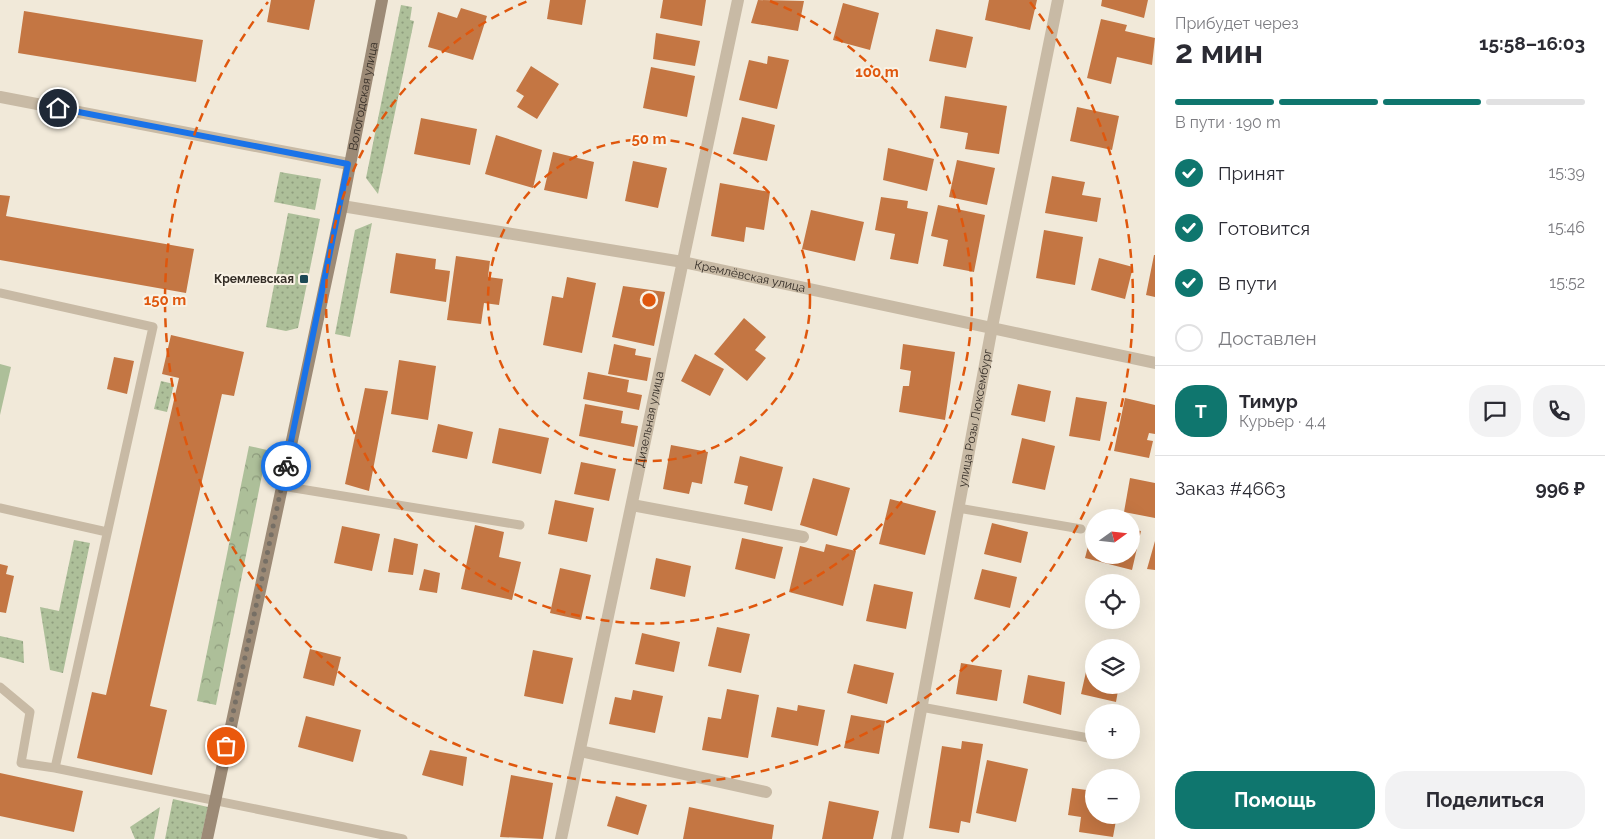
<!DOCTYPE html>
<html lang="ru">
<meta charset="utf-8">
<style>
body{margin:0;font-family:Raleway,sans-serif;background:#f2f2f3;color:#2b2b33;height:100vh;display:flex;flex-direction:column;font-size:19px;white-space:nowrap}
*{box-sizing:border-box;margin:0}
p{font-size:16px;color:#7c7c81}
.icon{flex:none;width:28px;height:28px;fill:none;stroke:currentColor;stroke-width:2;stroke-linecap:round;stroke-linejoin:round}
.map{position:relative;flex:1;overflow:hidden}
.sheet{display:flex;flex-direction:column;background:#fff;width:450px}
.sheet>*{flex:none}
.needle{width:32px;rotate:75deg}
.fabs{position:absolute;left:1085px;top:509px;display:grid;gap:10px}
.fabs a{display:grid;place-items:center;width:55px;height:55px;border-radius:50%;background:#fff;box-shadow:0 5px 20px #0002;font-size:25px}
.pin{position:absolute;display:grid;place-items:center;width:42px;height:42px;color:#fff;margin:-21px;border:2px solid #fff;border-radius:50%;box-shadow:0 1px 5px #0007}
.courier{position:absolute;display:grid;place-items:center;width:50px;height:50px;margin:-25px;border:4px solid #1a73e8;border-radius:50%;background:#fff;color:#222;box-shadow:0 1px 6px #0007}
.summary em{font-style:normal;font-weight:700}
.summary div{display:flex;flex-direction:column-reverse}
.summary{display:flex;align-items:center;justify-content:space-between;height:85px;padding:0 20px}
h1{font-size:32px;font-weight:700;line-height:38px}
.bar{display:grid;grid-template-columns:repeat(4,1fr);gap:8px 5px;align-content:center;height:60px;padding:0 20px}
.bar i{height:6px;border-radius:4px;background:#e1e1e2}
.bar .active{background:#0f766e}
.bar p{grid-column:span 4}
.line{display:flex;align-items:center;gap:12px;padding:0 20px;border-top:1px solid #e1e1e2}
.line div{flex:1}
.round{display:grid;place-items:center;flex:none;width:52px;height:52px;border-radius:20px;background:#f2f2f3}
ol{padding:0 20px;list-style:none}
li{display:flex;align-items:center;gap:15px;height:55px}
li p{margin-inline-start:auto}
li .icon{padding:5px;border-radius:50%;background:#0f766e;color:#fff;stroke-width:4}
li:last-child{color:#7c7c81}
li i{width:28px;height:28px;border:2px solid #e1e1e2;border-radius:50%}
.button{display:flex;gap:10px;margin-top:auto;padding:10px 20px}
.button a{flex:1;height:58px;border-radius:20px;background:#0f766e;color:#fff;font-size:20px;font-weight:700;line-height:58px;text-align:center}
.button a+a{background:#f2f2f3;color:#2b2b33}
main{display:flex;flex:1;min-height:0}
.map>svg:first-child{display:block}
.grass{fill:url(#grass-dots)}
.forest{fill:url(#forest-crowns)}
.pitch{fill:#adbf99}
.building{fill:#c47643}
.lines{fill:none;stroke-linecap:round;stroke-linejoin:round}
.service{stroke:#c8baa5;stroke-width:9}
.minor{stroke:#c8baa5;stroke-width:12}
.secondary{stroke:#9c8a76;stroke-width:12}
.done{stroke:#766f65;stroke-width:5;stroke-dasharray:0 9}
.route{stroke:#1a73e8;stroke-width:6}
.ring{fill:none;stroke:#df570d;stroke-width:2.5;stroke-dasharray:9 6}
.poi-dot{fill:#1c4955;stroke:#f9f2e5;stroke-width:2}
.labels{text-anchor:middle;stroke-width:4;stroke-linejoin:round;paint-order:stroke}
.street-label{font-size:12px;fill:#342d26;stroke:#f9f2e5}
.poi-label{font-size:12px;font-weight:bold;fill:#342d26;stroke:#f9f2e5;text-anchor:end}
.centre{fill:#df570d;stroke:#f9f2e5;stroke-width:2.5}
.ring-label{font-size:15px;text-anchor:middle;font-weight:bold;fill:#df570d;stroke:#f9f2e5;stroke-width:4;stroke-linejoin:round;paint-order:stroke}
</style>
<main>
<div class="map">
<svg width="1155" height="839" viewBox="0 0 1155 839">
<defs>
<pattern id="grass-dots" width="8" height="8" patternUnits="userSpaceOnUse" patternTransform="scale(1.25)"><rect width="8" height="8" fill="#adbf99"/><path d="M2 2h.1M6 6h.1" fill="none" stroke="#8e9c7d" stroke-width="1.8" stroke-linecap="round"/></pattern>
<pattern id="forest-crowns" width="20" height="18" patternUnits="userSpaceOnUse" patternTransform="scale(1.25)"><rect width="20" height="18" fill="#adbf99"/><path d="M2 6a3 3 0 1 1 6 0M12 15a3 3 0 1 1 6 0" fill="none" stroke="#8e9c7d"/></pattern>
</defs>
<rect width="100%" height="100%" fill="#f1e9d9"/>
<!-- grass -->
<path class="grass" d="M401,5L412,7L410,20L414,21L378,194L366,178Z
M280,172L321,179L315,210L274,202Z
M288,213L320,219L298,328L286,331L266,327Z
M372,223L350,337L335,334L355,230Z
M161,381L174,384L167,412L154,409Z
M74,540L90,543L63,673L50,670L40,607L59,611Z
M0,636L23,641L24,663L0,657Z
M173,799L208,807L201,839H165Z
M160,807L154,839H135L130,827Z"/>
<!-- forest -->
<path class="forest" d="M249,446L267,450L216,705L197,701Z"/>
<!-- pitch -->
<path class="pitch" d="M0,364L11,367L0,415Z"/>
<!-- building -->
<path class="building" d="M271,0H315L309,30L267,22Z
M550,0H586L582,25L547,19Z
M663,0H706L702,26L660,18Z
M758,0L804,1L798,31L751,23Z
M989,0H1037L1030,30L985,20Z
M1102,0H1148L1144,18L1101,6Z
M843,3L879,13L870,50L833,40Z
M461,8L487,16L473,60L428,47L438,12L457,18Z
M24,11L203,40L196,82L18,53Z
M1101,19L1127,25L1125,31L1155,38L1152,65L1117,57L1111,84L1087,78Z
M936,29L973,37L966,68L929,61Z
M656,33L700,41L695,66L653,59Z
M768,56L789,60L777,109L739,100L749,60L767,64Z
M531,66L559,84L537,119L517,107L524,96L516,91Z
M651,67L695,76L687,117L643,108Z
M945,96L1007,106L999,154L965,149L968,133L940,128Z
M1077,107L1119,116L1112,150L1070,141Z
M742,117L775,125L767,161L733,154Z
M421,118L477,129L470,165L414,154Z
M496,135L542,150L533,188L485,174Z
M888,148L934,159L927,191L883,180Z
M553,152L594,162L587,199L544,190Z
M957,160L995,168L987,205L949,197Z
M633,161L667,168L658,208L625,201Z
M1052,176L1085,182L1082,195L1101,198L1097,222L1045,213Z
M720,183L770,192L764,230L746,227L744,242L711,236Z
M0,195L10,196L6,216L194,249L186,293L0,260Z
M881,197L908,201L907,208L928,212L918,264L890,259L895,234L875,230Z
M938,205L985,215L974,272L943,266L948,240L931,236Z
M811,210L864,222L855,261L802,249Z
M1044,230L1083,237L1075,285L1036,278Z
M396,253L436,259L435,269L450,271L446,302L390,293Z
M1154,255H1155V297L1146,295Z
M456,256L490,261L488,277L503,279L499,305L484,303L481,324L447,320Z
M1099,258L1133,267L1125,299L1091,290Z
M567,277L596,283L582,353L543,345L552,296L563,298Z
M623,286L665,292L654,346L612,337Z
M744,318L766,337L755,350L766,358L747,381L714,354Z
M171,335L244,352L234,396L222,394L150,706L167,710L152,775L77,758L92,692L106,695L179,378L162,374Z
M614,344L636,349L635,355L651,358L647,381L608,374Z
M903,344L955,352L945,420L899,412L903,386H909L911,371L900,369Z
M695,354L724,369L710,396L681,381Z
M114,357L134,361L127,394L107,389Z
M399,360L436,366L428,420L391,414Z
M588,372L629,380L627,392L642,395L639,410L583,399Z
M1018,384L1051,391L1045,422L1011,415Z
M365,388L388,391L369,491L345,484Z
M1076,397L1107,402L1100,441L1069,436Z
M1125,398L1155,405V434L1149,433L1147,440L1153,441L1149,458L1114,451Z
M585,404L623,411L621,423L638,426L634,447L579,436Z
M438,424L473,432L467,459L432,452Z
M499,428L549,438L541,474L492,463Z
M1022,438L1055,446L1045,490L1012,483Z
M671,445L708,452L702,484L692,482L689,494L663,489Z
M740,456L783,467L772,511L744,504L748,486L734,483Z
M581,462L616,469L609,501L574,494Z
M813,478L850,488L837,536L800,525Z
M1130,478L1155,483V518L1124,512Z
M890,499L936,511L925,555L879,544Z
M555,500L594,508L587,542L548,534Z
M992,523L1028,532L1021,563L984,554Z
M1094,523V555H1131V529L1141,531L1132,570L1085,558Z
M475,525L504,532L499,557L521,562L512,600L461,589Z
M342,526L380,534L372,571L334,563Z
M394,538L418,544L413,575L388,572Z
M742,538L783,547L775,579L735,569Z
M1155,541V570L1147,569Z
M826,544L856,551L843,606L789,592L800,546L824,552Z
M656,558L691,566L685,597L650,589Z
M0,564L8,566L6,574L14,576L6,613L0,612Z
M560,568L591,575L581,620L550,613Z
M424,569L440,573L437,593L419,590Z
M982,569L1017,577L1010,608L974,599Z
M874,584L913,592L906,629L866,621Z
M717,627L750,634L741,673L708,666Z
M642,633L680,642L674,672L635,664Z
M310,649L341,657L334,686L303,678Z
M533,650L573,658L563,704L524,696Z
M961,663L1002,670L997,701L956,694Z
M1088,663H1094V685H1119L1116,702L1081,694Z
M854,664L894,673L887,704L847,693Z
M1028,675L1065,682L1061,715L1023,703Z
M727,689L759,695L748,758L702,750L708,717L721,719Z
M633,690L663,696L655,733L609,724L615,697L631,700Z
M798,705L825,710L818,746L771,737L777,707L797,711Z
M851,715L885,721L879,754L844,748Z
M306,716L361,730L353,762L298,747Z
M962,741L983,744L970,823L961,821L959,833L929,828L942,746L961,749Z
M430,750L467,757L463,786L422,775Z
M987,760L1028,769L1016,822L976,813Z
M0,773L83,791L74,832L0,816Z
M511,775L553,783L543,839L500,837Z
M1072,788L1094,791V815H1117L1113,837L1079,832L1081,817L1068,815Z
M616,796L647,805L638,835L607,826Z
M829,801L879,811L873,839H822Z
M689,807L774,825L772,839H683Z"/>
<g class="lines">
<!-- service -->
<path class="service" d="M0,293L153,327L55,768L403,839
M282,486L520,525
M0,508L107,532
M958,508L1081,529
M0,687L30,712L21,763L55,768
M921,707L1094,739"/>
<!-- minor -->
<g class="minor">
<path d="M0,97L349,164"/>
<path id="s1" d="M342,206L683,262L1155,363"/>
<path d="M632,505L803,537"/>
<path d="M580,751L766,792"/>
<path id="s2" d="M561,839L738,0"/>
<path id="s3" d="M897,839L992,327L1058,0"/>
</g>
<!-- secondary -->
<path class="secondary" id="s4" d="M207,839L342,206L382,0"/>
</g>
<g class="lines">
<!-- done -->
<path class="done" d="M226,746L286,466"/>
<!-- route -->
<path class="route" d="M58,108L348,164L286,466"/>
</g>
<!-- distance rings -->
<g class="ring">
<circle cx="649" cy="300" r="161"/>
<path d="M770 1A323 323 0 1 1 528 1"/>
<path d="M1030 2A484 484 0 1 1 268 2"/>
</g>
<!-- markers -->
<rect class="poi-dot" x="299" y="274" width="10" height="10" rx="2.5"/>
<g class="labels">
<!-- street labels -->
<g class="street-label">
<text dy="4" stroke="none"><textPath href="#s4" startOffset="759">Вологодская улица</textPath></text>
<text dy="4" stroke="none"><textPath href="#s1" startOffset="414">Кремлёвская улица</textPath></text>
<text dy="4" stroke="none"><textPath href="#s3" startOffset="428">улица Розы Люксембург</textPath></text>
<text dy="4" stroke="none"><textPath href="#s2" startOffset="429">Дизельная улица</textPath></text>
</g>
<!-- poi labels -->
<g class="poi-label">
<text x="294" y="283">Кремлевская</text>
</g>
</g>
<circle cx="649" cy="300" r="8" class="centre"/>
<g class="ring-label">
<text x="877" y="77">100 m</text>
<text x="649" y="144">50 m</text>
<text x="165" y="305">150 m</text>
</g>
</svg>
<div class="fabs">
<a><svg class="needle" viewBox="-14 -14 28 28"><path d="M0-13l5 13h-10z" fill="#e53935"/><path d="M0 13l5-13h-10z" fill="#7c7c81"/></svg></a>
<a><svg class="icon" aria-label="locate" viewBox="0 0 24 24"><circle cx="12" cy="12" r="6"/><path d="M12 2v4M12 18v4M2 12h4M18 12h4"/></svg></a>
<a><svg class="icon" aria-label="layers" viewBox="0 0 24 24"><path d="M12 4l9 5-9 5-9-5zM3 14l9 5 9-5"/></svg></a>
<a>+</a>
<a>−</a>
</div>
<div class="pin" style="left:226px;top:746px;background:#ea580c"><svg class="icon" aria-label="bag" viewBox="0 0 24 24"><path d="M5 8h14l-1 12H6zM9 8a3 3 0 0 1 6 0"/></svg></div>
<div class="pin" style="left:58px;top:108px;background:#1f2937"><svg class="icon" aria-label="home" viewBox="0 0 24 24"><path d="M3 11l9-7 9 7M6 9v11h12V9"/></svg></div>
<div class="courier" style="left:286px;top:466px"><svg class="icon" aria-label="bike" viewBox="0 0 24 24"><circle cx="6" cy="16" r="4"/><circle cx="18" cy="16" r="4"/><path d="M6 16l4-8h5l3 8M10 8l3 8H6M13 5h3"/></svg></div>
</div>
<section class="sheet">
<div class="summary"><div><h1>2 мин</h1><p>Прибудет через</p></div><em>15:58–16:03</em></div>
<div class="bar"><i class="active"></i><i class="active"></i><i class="active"></i><i></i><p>В пути · 190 m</p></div>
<ol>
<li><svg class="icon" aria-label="check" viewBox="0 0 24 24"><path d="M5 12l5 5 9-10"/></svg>Принят<p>15:39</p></li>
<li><svg class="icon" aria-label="check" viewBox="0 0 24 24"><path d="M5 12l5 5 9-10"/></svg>Готовится<p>15:46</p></li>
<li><svg class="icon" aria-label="check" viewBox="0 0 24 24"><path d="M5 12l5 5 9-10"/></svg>В пути<p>15:52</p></li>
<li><i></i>Доставлен</li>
</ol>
<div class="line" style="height:90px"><b class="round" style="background:#0f766e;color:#fff">Т</b><div><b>Тимур</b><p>Курьер · 4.4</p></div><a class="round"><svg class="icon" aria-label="chat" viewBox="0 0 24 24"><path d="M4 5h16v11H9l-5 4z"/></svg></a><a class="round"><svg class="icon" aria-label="phone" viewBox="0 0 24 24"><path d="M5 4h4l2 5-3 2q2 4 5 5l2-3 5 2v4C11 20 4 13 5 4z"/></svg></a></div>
<div class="line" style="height:65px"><div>Заказ #4663</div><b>996 ₽</b></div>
<div class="button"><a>Помощь</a><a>Поделиться</a></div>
</section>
</main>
